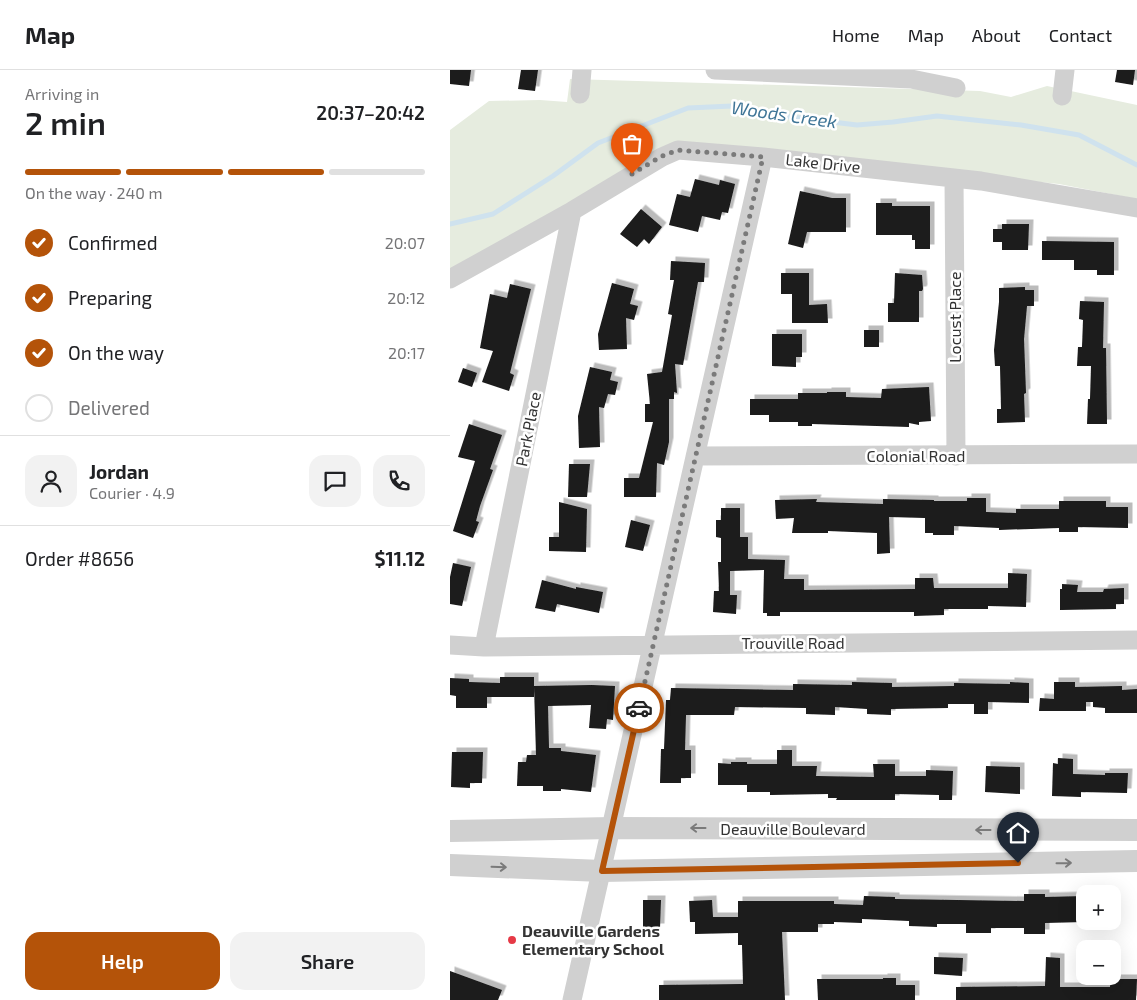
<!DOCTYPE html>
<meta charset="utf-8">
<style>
body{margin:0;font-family:"Exo 2",sans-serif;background:#f2f2f2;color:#202124;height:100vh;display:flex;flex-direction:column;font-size:19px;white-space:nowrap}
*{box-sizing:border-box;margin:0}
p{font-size:16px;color:#757577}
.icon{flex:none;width:28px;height:28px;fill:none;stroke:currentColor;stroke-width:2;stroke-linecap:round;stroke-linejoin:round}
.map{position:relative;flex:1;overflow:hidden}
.side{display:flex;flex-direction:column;background:#fff;width:450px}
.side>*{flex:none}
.controls{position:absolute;left:626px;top:815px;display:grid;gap:10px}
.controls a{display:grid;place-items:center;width:45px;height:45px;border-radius:10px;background:#fff;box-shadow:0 5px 20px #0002;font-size:25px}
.pin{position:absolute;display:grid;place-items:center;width:42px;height:42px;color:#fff;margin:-51px -21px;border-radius:50% 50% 50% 0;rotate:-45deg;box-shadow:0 0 5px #0007}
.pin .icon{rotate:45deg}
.courier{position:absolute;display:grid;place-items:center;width:50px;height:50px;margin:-25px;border:4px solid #b45309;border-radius:50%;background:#fff;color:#222;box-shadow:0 1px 6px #0007}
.summary em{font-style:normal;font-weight:600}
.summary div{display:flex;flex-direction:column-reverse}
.summary{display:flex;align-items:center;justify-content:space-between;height:85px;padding:0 25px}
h1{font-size:32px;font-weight:600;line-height:38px}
.bar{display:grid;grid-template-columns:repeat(4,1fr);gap:8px 5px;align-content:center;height:60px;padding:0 25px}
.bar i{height:6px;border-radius:4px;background:#e0e0e0}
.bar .on{background:#b45309}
.bar p{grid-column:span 4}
.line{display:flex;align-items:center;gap:12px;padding:0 25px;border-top:1px solid #e0e0e0}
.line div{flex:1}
.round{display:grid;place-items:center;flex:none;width:52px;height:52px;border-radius:15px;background:#f2f2f2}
ol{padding:0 25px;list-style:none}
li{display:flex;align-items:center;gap:15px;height:55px}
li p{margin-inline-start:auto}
li .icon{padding:5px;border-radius:50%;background:#b45309;color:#fff;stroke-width:4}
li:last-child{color:#757577}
li i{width:28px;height:28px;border:2px solid #e0e0e0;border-radius:50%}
.primary-button{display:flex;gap:10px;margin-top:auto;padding:10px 25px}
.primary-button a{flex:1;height:58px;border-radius:15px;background:#b45309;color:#fff;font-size:20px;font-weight:600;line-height:58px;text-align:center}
.primary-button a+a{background:#f2f2f2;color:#202124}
header{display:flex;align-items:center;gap:30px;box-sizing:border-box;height:70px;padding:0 25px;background:#fff;border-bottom:1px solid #e0e0e0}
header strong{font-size:24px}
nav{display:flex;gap:28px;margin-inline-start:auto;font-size:18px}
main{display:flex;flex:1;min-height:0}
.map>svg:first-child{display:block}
.green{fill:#e6ecdf}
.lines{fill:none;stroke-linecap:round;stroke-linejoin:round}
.stream{stroke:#cfe2ee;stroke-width:5}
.building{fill:#1a1a1a;filter:url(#shadow)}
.minor{stroke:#d0d0d0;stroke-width:19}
.tertiary{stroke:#d0d0d0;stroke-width:22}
.oneway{stroke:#7a7a7a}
.done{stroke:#7a7a7a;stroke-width:5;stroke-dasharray:0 9}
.route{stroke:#b45309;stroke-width:6}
.poi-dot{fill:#e63946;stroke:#fff;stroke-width:2}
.labels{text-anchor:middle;stroke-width:5;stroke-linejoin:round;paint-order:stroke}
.street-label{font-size:16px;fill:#333;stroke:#fff}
.poi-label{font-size:16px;font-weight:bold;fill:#333;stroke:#fff;text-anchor:start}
.water-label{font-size:18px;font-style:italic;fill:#3f7597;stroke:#fff}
</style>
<header>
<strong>Map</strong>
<nav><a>Home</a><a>Map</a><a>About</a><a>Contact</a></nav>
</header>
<main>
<section class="side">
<div class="summary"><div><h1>2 min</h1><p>Arriving in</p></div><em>20:37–20:42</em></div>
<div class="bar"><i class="on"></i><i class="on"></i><i class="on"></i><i></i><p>On the way · 240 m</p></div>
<ol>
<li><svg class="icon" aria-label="check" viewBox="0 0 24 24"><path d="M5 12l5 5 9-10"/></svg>Confirmed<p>20:07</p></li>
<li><svg class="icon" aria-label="check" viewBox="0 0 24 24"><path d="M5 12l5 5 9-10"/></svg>Preparing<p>20:12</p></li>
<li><svg class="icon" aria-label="check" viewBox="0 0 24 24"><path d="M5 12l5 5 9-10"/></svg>On the way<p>20:17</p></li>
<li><i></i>Delivered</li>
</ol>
<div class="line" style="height:90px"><a class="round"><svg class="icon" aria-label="person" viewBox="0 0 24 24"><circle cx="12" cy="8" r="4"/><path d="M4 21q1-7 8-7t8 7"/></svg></a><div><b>Jordan</b><p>Courier · 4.9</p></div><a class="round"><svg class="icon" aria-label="chat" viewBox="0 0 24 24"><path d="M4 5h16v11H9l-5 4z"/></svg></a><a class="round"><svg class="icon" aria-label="phone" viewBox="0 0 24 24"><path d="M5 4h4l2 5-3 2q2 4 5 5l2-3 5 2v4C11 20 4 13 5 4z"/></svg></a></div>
<div class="line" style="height:65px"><div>Order #8656</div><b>$11.12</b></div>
<div class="primary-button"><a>Help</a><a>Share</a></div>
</section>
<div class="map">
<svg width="687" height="930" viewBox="0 0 687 930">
<defs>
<filter id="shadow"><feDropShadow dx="4.5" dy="-4.5" stdDeviation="0" flood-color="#0004"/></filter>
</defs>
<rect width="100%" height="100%" fill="#fff"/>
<!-- green -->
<path class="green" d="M120,9L530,21L561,27L597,16L687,35V129L609,114L224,74L0,200V60L39,31L90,30L117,32Z"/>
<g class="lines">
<!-- stream -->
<path class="stream" d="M0,154L43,144L103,106L148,73L238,38L282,36L309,43L407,55L443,52L487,46L571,55L629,65L687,95"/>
</g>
<!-- building -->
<path class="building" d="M0,0H21L19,16L0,14Z
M71,0H88L85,21L68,19Z
M667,0H685L683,15L665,12Z
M245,109L269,115L270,110L285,114L278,143L272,142L270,150L252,146L248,162L219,155L227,124L240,127Z
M350,121L382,128H396V162H357L353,178L338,174Z
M426,133H442V136H480V179H465V170H462V165H426Z
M191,139L212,157L199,174L194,169L187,177L170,164Z
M552,154H579L578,180H552V172H543V159H552Z
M592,171L664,172V205H647V200H624V190H592Z
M221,191L255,193L254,212H248L233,295L225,294L227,323L224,322V329H219V372L214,395L207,393L206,427H174V408H189L203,352H195V334H200L197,304L212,302L222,245L218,244L224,210H220Z
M331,203H359V235L377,234L378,253H342V224H331Z
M445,203L472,205L473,219L472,221H469V252H438V233H444Z
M162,213L184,219L180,234L188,236L184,250L176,248L177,279L149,280L148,264Z
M60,214L81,219L60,303L64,305L59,321L32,312L43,281L30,278L40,224L57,228Z
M575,217V220H584V236H577L574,269L576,323L574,324L575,352L547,353V339H551L550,296H545L544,280L549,232V218Z
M630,231L654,232L653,278H656L657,354H637L638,329H640L641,296H627L628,277H632L633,250L629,249Z
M414,260H429V277H414Z
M322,264H352V287H346V297L322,296Z
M140,297L162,302L160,310L168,312L165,325L158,324L154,338L149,337L150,377L129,378L128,346Z
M13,298L27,303L22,317L8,312Z
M479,317L481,351L469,352V355L459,353V357L362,354V356H348V352H319V345H300V329H348V323H377V322H396V327L431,328L432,319Z
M19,354L52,365L40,399L43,400L30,436L26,451L29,452L23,468L3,461L25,391L8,387Z
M119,394H140L137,427H118Z
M517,428H536V442L566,443V439H609V431H656V437H678V458L628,457V462H609V458L549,460V458L504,456V465H483V463H475V448L439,447L440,483L427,484V463L378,461V463H342L344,448L326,449L325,430L367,429L366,432L433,434V429L484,430V431H517Z
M109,432L137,439L136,482L99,481V467H109Z
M271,438H290V467H298V489L335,490L334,509H354V520L465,519V508H483L484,518H558V503L577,504L576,537L538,536V539H494V545L464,546V542H330V546H317V543H313L314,500L280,501V525H287L286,544L263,542L264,521H269L268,492H271V468L266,467V450H271Z
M181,450L200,455L193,481L175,477Z
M3,493L21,497L12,536L0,534V507Z
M92,510L126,519V517L153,522L149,543L107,534L105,542L85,538Z
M612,514L628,515L627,522H653L654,519L674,518V534H666V539L610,540V519H612Z
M50,607H84V627H37V638H6V626L0,625V608L19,609V612L50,613Z
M402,612L442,613V617L504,616V613L560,614V612L579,613V633L538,632V644H524V634H498V638L441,639V645L417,644V639L385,637V645L356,644V638L285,637L284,645H236L235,680H241V708H231V713H210L211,679H214L216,630H220L221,618L343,620V614L402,615Z
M604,612H625V617L672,616V620L687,619V643H655V638L643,637V632H636V641H589L590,628L604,629Z
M142,615L165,616L163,650L157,649L156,659L139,658L141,635L98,636L99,678H111V681L146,685L141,722L111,719V721H93V716H67L68,692H76L77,685H86L84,616Z
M327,680H342V696H367L366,706L424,707L423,694H445V706H476V700L503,701L502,730H489V725L445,724V730H386L387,728H378V724L320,725V722H297V715H268V693L281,694V692H297V694H327Z
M2,682H33L32,713H20V718L1,717Z
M608,688L623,689V704L655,705V703H678L677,723L631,722V727L602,726L603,693L608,694Z
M536,696L570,697V724L535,722Z
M574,824H595V827L635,826V852L595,853V864H574V858H541V863H516V854H487V857L459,856V851L412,849V853L384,852V854H368V862H332L335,930H209V915L293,914L292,875H288V863L245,864V852H240L239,831L262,830L263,847H288V831H384V834L413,835L414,826L445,827V829L574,831Z
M193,830H211L210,858H193Z
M484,887L513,888L512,906L484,904Z
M596,887L610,888V917H660L661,909H687L686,930H506V917L595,916Z
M0,901L52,920L48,930H0Z
M433,908H446V915H465V930H368L367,909H433Z"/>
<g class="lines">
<!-- minor -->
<path class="minor" d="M265,0L461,9L506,18
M130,24L132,0
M612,26L615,0
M504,108L506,386
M0,209L122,141L212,87L228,80L313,87L531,111L687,138
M245,386L687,384
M0,575L34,577L687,570
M34,577L122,141
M122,930L313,87"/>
<!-- tertiary -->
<path class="tertiary" d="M0,761L162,758L687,760
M0,795L152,801L687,791"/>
</g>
<!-- one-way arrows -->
<defs><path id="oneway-shaft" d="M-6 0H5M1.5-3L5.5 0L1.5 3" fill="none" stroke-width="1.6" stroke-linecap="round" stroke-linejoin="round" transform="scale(1.25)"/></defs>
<g class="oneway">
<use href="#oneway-shaft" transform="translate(248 758) rotate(-180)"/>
<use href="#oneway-shaft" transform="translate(533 760) rotate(-180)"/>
<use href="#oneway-shaft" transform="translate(614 793) rotate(-1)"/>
<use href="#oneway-shaft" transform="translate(49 797) rotate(2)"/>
</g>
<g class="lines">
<!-- done -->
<path class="done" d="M182,104L212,86L228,80L313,87L189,638"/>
<!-- route -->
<path class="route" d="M189,638L152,801L568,793"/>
</g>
<!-- markers -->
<circle class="poi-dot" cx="62" cy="870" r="5"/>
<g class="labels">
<!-- street labels -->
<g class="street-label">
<text transform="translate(373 93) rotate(6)" y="6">Lake Drive</text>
<text transform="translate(505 247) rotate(-90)" y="6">Locust Place</text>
<text transform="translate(78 359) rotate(-79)" y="6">Park Place</text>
<text x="466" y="392">Colonial Road</text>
<text x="343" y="579">Trouville Road</text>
<text x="343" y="765">Deauville Boulevard</text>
</g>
<!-- poi labels -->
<g class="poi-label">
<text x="72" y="867">Deauville Gardens<tspan x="72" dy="18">Elementary School</tspan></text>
</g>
<!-- water labels -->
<g class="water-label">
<text transform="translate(334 45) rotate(8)" y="6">Woods Creek</text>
</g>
</g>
</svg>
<div class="controls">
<a>+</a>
<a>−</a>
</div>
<div class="pin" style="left:182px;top:104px;background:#ea580c"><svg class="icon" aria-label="bag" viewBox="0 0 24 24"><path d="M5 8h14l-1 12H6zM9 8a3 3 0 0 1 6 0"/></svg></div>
<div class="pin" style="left:568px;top:793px;background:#1f2937"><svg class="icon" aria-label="home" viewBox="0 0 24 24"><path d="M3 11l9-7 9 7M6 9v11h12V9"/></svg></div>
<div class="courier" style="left:189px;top:638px"><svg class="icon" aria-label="car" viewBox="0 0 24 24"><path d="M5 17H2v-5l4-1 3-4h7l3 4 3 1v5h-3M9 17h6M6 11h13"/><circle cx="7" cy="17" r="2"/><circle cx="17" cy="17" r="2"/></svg></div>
</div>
</main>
